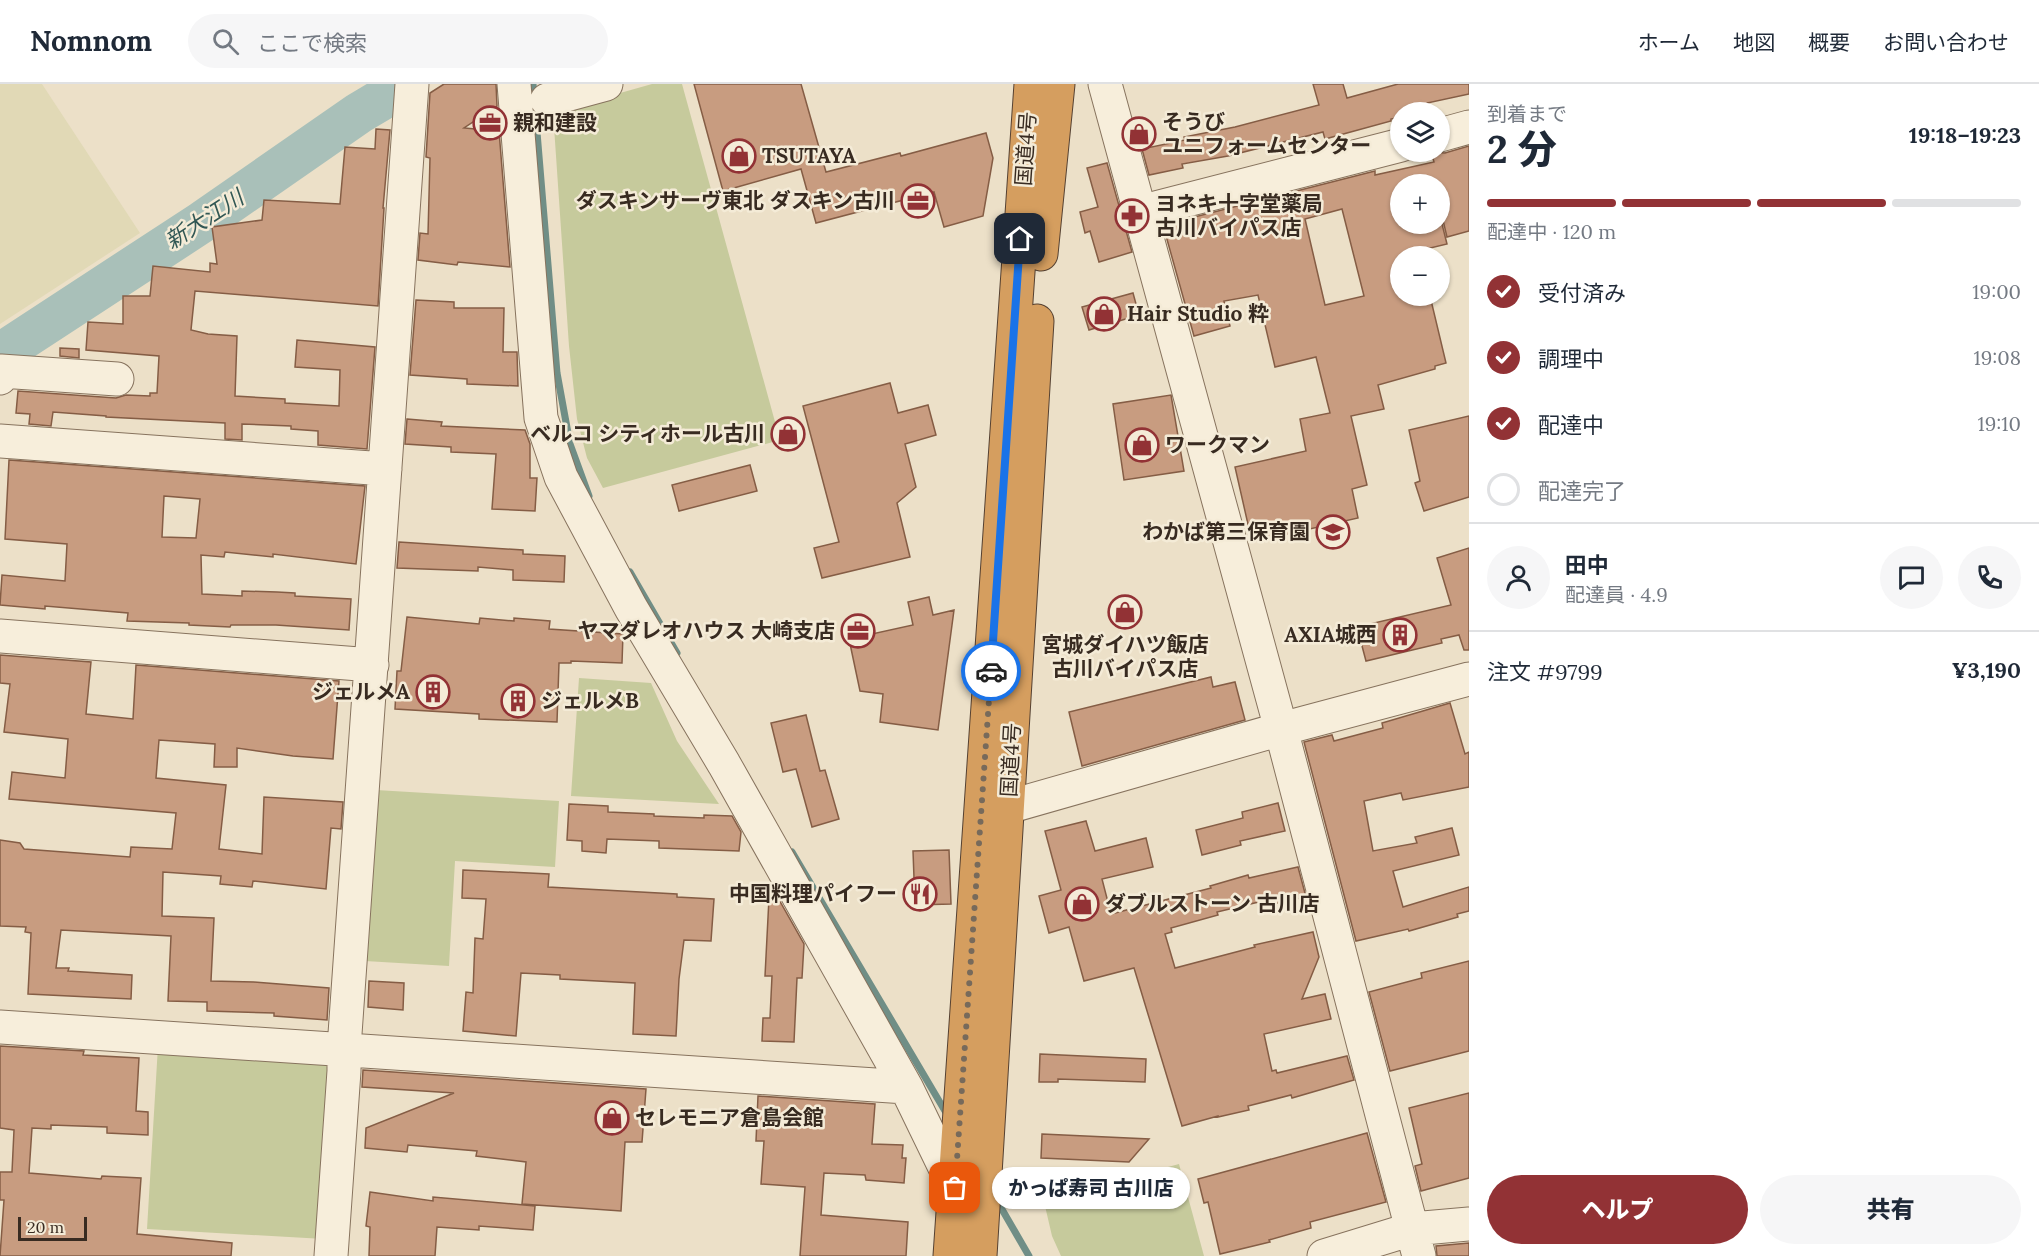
<!DOCTYPE html>
<html lang="ja">
<meta charset="utf-8">
<style>
body{margin:0;font-family:Lora,"Noto Sans JP",serif;background:#f6f6f7;color:#1f2937;height:100vh;display:flex;flex-direction:column;font-size:22px;white-space:nowrap}
*{box-sizing:border-box;margin:0}
p{font-size:20px;color:#747a83}
.icon{flex:none;width:33px;height:33px;fill:none;stroke:currentColor;stroke-width:2;stroke-linecap:round;stroke-linejoin:round}
.map{position:relative;flex:1;overflow:hidden}
.details{display:flex;flex-direction:column;background:#fff;width:570px}
.details>*{flex:none}
.fabs{position:absolute;left:1390px;top:18px;display:grid;gap:12px}
.fabs a{display:grid;place-items:center;width:60px;height:60px;border-radius:50%;background:#fff;box-shadow:0 2px 4px #0004;font-size:30px}
.scale{position:absolute;left:18px;bottom:15px;width:69px;box-sizing:border-box;padding-left:6px;border:3px solid #382b21;border-top:0;font-size:16px;line-height:21px;white-space:nowrap;color:#382b21;-webkit-text-stroke:4px #f4ebd7;paint-order:stroke}
.pin{position:absolute;display:grid;place-items:center;width:51px;height:51px;color:#fff;margin:-26px;border-radius:12px;box-shadow:0 3px 9px #0006}
.courier{position:absolute;display:grid;place-items:center;width:60px;height:60px;margin:-30px;border:4px solid #1a73e8;border-radius:50%;background:#fff;color:#222;box-shadow:0 2px 8px #0007}
.bubble{position:absolute;height:42px;border-radius:21px;background:#fff;box-shadow:0 2px 4px #0004;font-size:20px;font-weight:800;line-height:42px;text-align:center}
.head em{font-style:normal;font-weight:800}
.head div{display:flex;flex-direction:column-reverse}
.head{display:flex;align-items:center;justify-content:space-between;height:102px;padding:0 18px}
h1{font-size:39px;font-weight:800;line-height:45px}
.bar{display:grid;grid-template-columns:repeat(4,1fr);gap:9px 6px;align-content:center;height:72px;padding:0 18px}
.bar i{height:8px;border-radius:4px;background:#e0e1e3}
.bar .on{background:#923235}
.bar p{grid-column:span 4}
.line{display:flex;align-items:center;gap:15px;padding:0 18px;border-top:2px solid #e0e1e3}
.line div{flex:1}
.round{display:grid;place-items:center;flex:none;width:63px;height:63px;border-radius:32px;background:#f6f6f7}
ol{padding:0 18px;list-style:none}
li{display:flex;align-items:center;gap:18px;height:66px}
li p{margin-inline-start:auto}
li .icon{padding:6px;border-radius:50%;background:#923235;color:#fff;stroke-width:4}
li:last-child{color:#747a83}
li i{width:33px;height:33px;border:3px solid #e0e1e3;border-radius:50%}
.button{display:flex;gap:12px;margin-top:auto;padding:12px 18px}
.button a{flex:1;height:69px;border-radius:36px;background:#923235;color:#fff;font-size:24px;font-weight:800;line-height:69px;text-align:center}
.button a+a{background:#f6f6f7;color:#1f2937}
header{display:flex;align-items:center;gap:36px;box-sizing:border-box;height:84px;padding:0 30px;background:#fff;border-bottom:2px solid #e0e1e3}
header strong{font-size:28px}
nav{display:flex;gap:33px;margin-inline-start:auto;font-size:21px}
.search{width:420px;height:54px;background:#f6f6f7;display:flex;align-items:center;gap:15px;box-sizing:border-box;padding:0 21px;border-radius:33px;color:#747a83;font-size:22px}
main{display:flex;flex:1;min-height:0}
.map>svg:first-child{display:block}
.farmland{fill:#e1d9b6}
.green{fill:#c6ca9c}
.lines{fill:none;stroke-linecap:round;stroke-linejoin:round}
.stream{stroke:#708e86;stroke-width:7}
.river{stroke:#a9c0b9;stroke-width:42}
.building{fill:#c89c80;stroke:#855d45;stroke-width:1.5;fill-rule:evenodd}
.minor-casing{stroke:#87735e;stroke-width:35}
.highway-casing{stroke:#554132;stroke-width:35}
.minor{stroke:#f7eedb;stroke-width:33}
.highway{stroke:#d59e5f;stroke-width:33}
.done{stroke:#776a5b;stroke-width:6;stroke-dasharray:0 10.8}
.route{stroke:#1a73e8;stroke-width:8}
.labels{text-anchor:middle;stroke-width:5;stroke-linejoin:round;paint-order:stroke}
.poi-label{font-size:21px;font-weight:bold;fill:#382b21;stroke:#f4ebd7;text-anchor:start}
.street-label{font-size:21px;fill:#382b21;stroke:#f4ebd7}
.water-label{font-size:22px;font-style:italic;fill:#315754;stroke:#f4ebd7}
</style>
<header>
<strong>Nomnom</strong>
<div class="search"><svg class="icon" aria-label="search" viewBox="0 0 24 24"><circle cx="10" cy="10" r="6"/><path d="M15 15l6 6"/></svg>ここで検索</div>
<nav><a>ホーム</a><a>地図</a><a>概要</a><a>お問い合わせ</a></nav>
</header>
<main>
<div class="map">
<svg width="1469" height="1172" viewBox="0 0 1469 1172">
<rect width="100%" height="100%" fill="#ece0c8"/>
<!-- farmland -->
<path class="farmland" d="M0,0H42L140,149L0,240Z"/>
<!-- green -->
<path class="green" d="M652,0H682L780,356L603,404L587,374L577,335L569,262L553,28Z
M579,594L651,599L677,657L719,720L571,712Z
M376,706L559,717L555,783L455,777L449,882L365,877Z
M158,962L334,972L324,1155L147,1145Z
M1179,1080L1204,1172H1061L1052,1152L1045,1122L1050,1115Z"/>
<g class="lines">
<!-- stream -->
<path class="stream" d="M533,0L557,289L570,360L589,412
M630,488L677,569
M792,768L948,1032
M996,1115L1029,1172"/>
<!-- river -->
<path class="river" d="M0,270L202,138L359,29L408,0"/>
</g>
<!-- building -->
<path class="building" d="M444,0H496L497,22L464,44L499,47L510,183L458,178L457,181L418,176L420,149L428,150L430,74L426,73L430,9Z
M694,0H801L826,88L900,69L901,72L986,49L993,74L983,132L944,143L934,108L816,139L801,85L723,107Z
M1313,0H1343L1347,14L1398,0H1469V10L1427,19L1428,26L1419,28H1401V33L1391,35V37L1325,55L1323,48L1228,72L1182,80L1183,84L1149,91L1142,65L1185,56L1184,53L1235,43L1319,21Z
M376,45L390,46L383,124H384L378,222L195,207L191,246L208,250L237,252L235,312L285,315V319L339,322L340,286L295,283L297,256L375,263L367,365L318,361V347L291,345V342L242,340V356L225,355V339L106,333V332L53,328L51,342L29,340L30,330L16,329L18,307L116,314L126,311L150,312V309H157L159,272L86,266L88,238L123,240V212H150L153,182L210,188V179L217,180L212,143L262,136L264,116L340,120L345,63L375,65Z
M1469,62V147L1447,153L1440,124V100H1401V140H1442L1447,160L1401,171V212H1430L1446,279L1435,282V285L1378,301L1384,325L1351,332L1367,401L1352,405L1358,434L1252,458L1235,383L1306,367L1300,335L1330,329L1316,273L1275,283L1258,211L1224,217L1230,242L1194,252L1163,141L1375,87V91L1434,78L1431,68L1445,69ZM1342,125L1364,212L1325,221L1305,135Z
M1107,79L1132,168L1099,178L1090,147L1085,149L1080,128L1098,123L1087,84Z
M1133,209L1139,231L1089,246L1082,223Z
M416,216L454,218V224H504L503,268H517L518,302L467,300V295L410,291Z
M60,264L79,265V274L60,272Z
M890,299L898,329L928,321L936,351L905,360L916,403L897,419L910,473L822,494L814,464L839,458L803,322Z
M1171,311L1184,387L1124,396L1113,320Z
M1469,332V413L1424,427L1415,399L1420,397L1409,346Z
M407,335L442,338L441,342L525,346L530,360V394H537L535,427L492,425L496,370L451,368V363L405,360Z
M9,376L365,402L356,480L273,470V473L225,468L224,473L201,471L202,510L242,512V507L277,508L295,509V512L351,515L349,546L276,541H231L230,543L189,541V539L127,537L128,529L45,522V525L0,521L2,491L65,497L67,460L5,455ZM164,412L200,415L196,454L162,453Z
M750,381L757,407L679,427L672,401Z
M399,458L523,466V470L565,472L564,498L513,496V486L478,483V487L397,484Z
M1469,464V566H1464L1459,551L1441,555L1442,559L1366,577L1357,543L1451,521L1437,474Z
M929,513L933,531L954,526L938,646L880,638L883,610L860,607L849,555L913,541L908,518Z
M407,533L479,540L480,534L514,537V534L550,537L549,545L623,550L622,579L571,577V579H559L557,638L479,635V630L395,625L397,587H401Z
M0,571L91,578L86,630L133,635L136,581L339,597L333,675L293,672L237,664V683H214L215,660L159,656L156,694L226,701L219,765L262,770L264,713L343,718L341,745L331,744L326,805L253,797L252,803L220,800L221,792L163,788L162,832L214,834L211,897L254,898L329,904L327,936L274,932V929L207,927V918L168,917L171,852L61,846L56,884H69L68,887L132,891L131,915L28,910L31,849L25,848L26,843L0,842V756L20,759L24,765L130,773L131,763L172,765L176,729L9,715L12,688L65,694L68,655L4,648L10,600L0,599Z
M1211,593L1213,603L1235,598L1245,636L1082,682L1069,628Z
M1450,619L1465,670L1469,668V703L1403,716L1401,709L1364,717L1373,767L1417,759L1415,753L1452,744L1459,771L1393,787L1403,823L1469,803V827L1457,830L1458,833L1409,847L1408,845L1356,857L1304,658L1332,651L1334,657L1383,644L1382,639Z
M806,631L820,687L825,686L839,735L812,743L796,685L783,688L771,639Z
M1278,719L1285,747L1240,757L1241,761L1202,771L1196,746L1243,734L1242,728Z
M569,720L608,722V728L654,730V732L704,734V731L732,732L741,748L739,767L659,764V757L607,755L606,769L582,767V757L567,756Z
M1086,737L1095,767L1146,754L1153,783L1102,795L1111,830L1211,804L1210,802L1248,791L1249,794L1298,783L1306,813L1264,822L1263,817L1217,828L1218,831L1171,844L1172,848L1165,850L1175,884L1255,863L1254,861L1313,848L1319,873L1302,915L1325,910L1331,935L1264,950L1272,987L1276,986L1277,989L1347,972L1354,996L1292,1014L1291,1011L1248,1022L1249,1026L1218,1033V1032L1182,1042L1134,884L1084,897L1069,843L1049,849L1039,812L1061,806L1045,747Z
M949,766L951,820L915,821L913,767Z
M463,786L549,790L548,803L677,810V813L714,815L711,857L684,856L679,895L676,952L633,950L635,899L560,895V891L521,889L516,952L463,947L466,908L473,909L475,854L483,855L486,815L462,814Z
M769,814H778L804,860L802,894H797L794,958L762,957L763,934H770L772,892H765Z
M1469,877V967L1390,987L1369,908L1422,894L1421,889Z
M369,897L404,899L403,926L368,923Z
M0,962L84,967L83,971L139,974L136,1027L148,1028V1051L107,1049V1043L51,1041V1045L32,1044L29,1089L101,1095L102,1092L141,1094L137,1150L232,1159L231,1172H0L4,1116H0V1088H12L14,1046L0,1044Z
M1040,970L1146,975L1145,998L1058,995V998H1039Z
M363,986L646,1005L642,1058H625L621,1127L522,1120L526,1078L476,1072L477,1067L408,1061L407,1068L365,1064L366,1044L454,1009L362,1003Z
M1469,1009V1094L1421,1107L1415,1082L1422,1080L1409,1024Z
M758,1012L875,1020L872,1060L903,1061L902,1074H906L904,1099L866,1096L865,1091L824,1089L821,1131L908,1138L906,1172H800L805,1103L761,1100L764,1057H756Z
M1367,1049L1386,1118L1310,1138L1311,1144L1269,1156L1270,1158L1220,1170L1208,1118L1204,1119L1198,1095Z
M1042,1050L1149,1055L1129,1078L1041,1074Z
M370,1108L433,1117V1113L535,1122L533,1146L479,1142V1146L437,1143L435,1172H369L370,1143L366,1142Z
M1469,1159V1172H1437L1436,1162Z"/>
<g class="lines">
<!-- minor casing -->
<g class="minor-casing">
<path id="minor" d="M514,0L541,334L561,393L631,524L724,680L906,1003
M1105,0L1281,645L1419,1172
M547,16L606,0
M1440,51L1469,43
M1140,128L1401,61
M0,294L1,287L117,295
M0,357L385,385
M0,552L372,581
M1008,723L1281,645L1469,595
M0,943L906,1003L955,1104
M331,1172L344,987V964L412,0
M1324,1172L1412,1145L1469,1140"/>
</g>
<!-- highway casing -->
<g class="highway-casing">
<path id="highway" d="M1041,170L1058,0
M950,1172L1031,0
M980,1172L1037,237"/>
</g>
<!-- minor -->
<use href="#minor" class="minor"/>
<!-- highway -->
<use href="#highway" class="highway"/>
</g>
<g class="lines">
<!-- done -->
<path class="done" d="M955,1104L991,587"/>
<!-- route -->
<path class="route" d="M991,587L1020,155"/>
</g>
<!-- icons -->
<defs>
<g id="office-ring" transform="scale(1.725)"><circle r="9.5" fill="#f4ebd7" stroke="#923235" stroke-width="1.5"/><path d="M-6-3h4V-5.5h4V-3h4V5H-6ZM-1-4.5V-3h2v-1.5ZM-6 0V1H6V0Z" fill="#923235"/></g>
<g id="shop-ring" transform="scale(1.725)"><circle r="9.5" fill="#f4ebd7" stroke="#923235" stroke-width="1.5"/><path d="M-5-2.5h2.3a2.7 3.5 0 0 1 5.4 0H5L5.5 6h-11ZM-1.5-2.5h3a1.5 2.3 0 0 0-3 0Z" fill="#923235"/></g>
<g id="pharmacy-ring" transform="scale(1.725)"><circle r="9.5" fill="#f4ebd7" stroke="#923235" stroke-width="1.5"/><path d="M-2-6h4v4h4v4h-4v4h-4v-4h-4v-4h4Z" fill="#923235"/></g>
<g id="school-ring" transform="scale(1.725)"><circle r="9.5" fill="#f4ebd7" stroke="#923235" stroke-width="1.5"/><path d="M0-5L7-2L0 1L-7-2ZM-4 1L0 2.5L4 1V4Q0 6-4 4Z" fill="#923235"/></g>
<g id="building-ring" transform="scale(1.725)"><circle r="9.5" fill="#f4ebd7" stroke="#923235" stroke-width="1.5"/><path d="M-4-6H4V6H1V3H-1V6H-4ZM-2.5-4.3h1.7v1.8h-1.7ZM.8-4.3h1.7v1.8H.8ZM-2.5-1h1.7V.8h-1.7ZM.8-1h1.7V.8H.8Z" fill="#923235"/></g>
<g id="restaurant-ring" transform="scale(1.725)"><circle r="9.5" fill="#f4ebd7" stroke="#923235" stroke-width="1.5"/><path d="M-5-6h1v4h1v-4h1v4h1v-4h1v5L-1.5 .5V6h-2V.5L-5-1ZM5-6V6H3V1.5H1.5Q1.5-4 5-6Z" fill="#923235"/></g>
</defs>
<g fill-rule="evenodd">
<use href="#office-ring" x="490" y="39"/>
<use href="#shop-ring" x="1139" y="50"/>
<use href="#shop-ring" x="739" y="72"/>
<use href="#office-ring" x="918" y="117"/>
<use href="#pharmacy-ring" x="1132" y="132"/>
<use href="#shop-ring" x="1104" y="230"/>
<use href="#shop-ring" x="788" y="350"/>
<use href="#shop-ring" x="1142" y="361"/>
<use href="#school-ring" x="1333" y="448"/>
<use href="#shop-ring" x="1125" y="528"/>
<use href="#office-ring" x="858" y="547"/>
<use href="#building-ring" x="1400" y="551"/>
<use href="#building-ring" x="433" y="608"/>
<use href="#building-ring" x="518" y="617"/>
<use href="#restaurant-ring" x="920" y="810"/>
<use href="#shop-ring" x="1082" y="820"/>
<use href="#shop-ring" x="612" y="1034"/>
</g>
<g class="labels">
<!-- poi labels -->
<g class="poi-label">
<text x="1162" y="45">そうび<tspan x="1162" dy="24">ユニフォームセンター</tspan></text>
<text x="513" y="46">親和建設</text>
<text x="762" y="79">TSUTAYA</text>
<text x="895" y="124" text-anchor="end">ダスキンサーヴ東北 ダスキン古川</text>
<text x="1155" y="127">ヨネキ十字堂薬局<tspan x="1155" dy="24">古川バイパス店</tspan></text>
<text x="1127" y="237">Hair Studio 粋</text>
<text x="765" y="357" text-anchor="end">ベルコ シティホール古川</text>
<text x="1165" y="368">ワークマン</text>
<text x="1310" y="455" text-anchor="end">わかば第三保育園</text>
<text x="835" y="554" text-anchor="end">ヤマダレオハウス 大崎支店</text>
<text x="1377" y="558" text-anchor="end">AXIA城西</text>
<text x="1125" y="568" text-anchor="middle">宮城ダイハツ飯店<tspan x="1125" dy="24">古川バイパス店</tspan></text>
<text x="410" y="615" text-anchor="end">ジェルメA</text>
<text x="541" y="624">ジェルメB</text>
<text x="897" y="817" text-anchor="end">中国料理パイフー</text>
<text x="1105" y="827">ダブルストーン 古川店</text>
<text x="635" y="1041">セレモニア倉島会館</text>
</g>
<!-- street labels -->
<g class="street-label">
<text transform="translate(1026 65) rotate(-86)" y="7">国道4号</text>
<text transform="translate(1011 676) rotate(-87)" y="7">国道4号</text>
</g>
<!-- water labels -->
<g class="water-label">
<text transform="translate(204 135) rotate(-33)" y="8">新大江川</text>
</g>
</g>
</svg>
<div class="fabs">
<a><svg class="icon" aria-label="layers" viewBox="0 0 24 24"><path d="M12 4l9 5-9 5-9-5zM3 14l9 5 9-5"/></svg></a>
<a>+</a>
<a>−</a>
</div>
<div class="scale">20 m</div>
<div class="pin" style="left:955px;top:1104px;background:#ea580c"><svg class="icon" aria-label="bag" viewBox="0 0 24 24"><path d="M5 8h14l-1 12H6zM9 8a3 3 0 0 1 6 0"/></svg></div>
<div class="pin" style="left:1020px;top:155px;background:#1f2937"><svg class="icon" aria-label="home" viewBox="0 0 24 24"><path d="M3 11l9-7 9 7M6 9v11h12V9"/></svg></div>
<div class="courier" style="left:991px;top:587px"><svg class="icon" aria-label="car" viewBox="0 0 24 24"><path d="M5 17H2v-5l4-1 3-4h7l3 4 3 1v5h-3M9 17h6M6 11h13"/><circle cx="7" cy="17" r="2"/><circle cx="17" cy="17" r="2"/></svg></div>
<div class="bubble" style="left:992px;top:1083px;width:198px">かっぱ寿司 古川店</div>
</div>
<section class="details">
<div class="head"><div><h1>2 分</h1><p>到着まで</p></div><em>19:18–19:23</em></div>
<div class="bar"><i class="on"></i><i class="on"></i><i class="on"></i><i></i><p>配達中 · 120 m</p></div>
<ol>
<li><svg class="icon" aria-label="check" viewBox="0 0 24 24"><path d="M5 12l5 5 9-10"/></svg>受付済み<p>19:00</p></li>
<li><svg class="icon" aria-label="check" viewBox="0 0 24 24"><path d="M5 12l5 5 9-10"/></svg>調理中<p>19:08</p></li>
<li><svg class="icon" aria-label="check" viewBox="0 0 24 24"><path d="M5 12l5 5 9-10"/></svg>配達中<p>19:10</p></li>
<li><i></i>配達完了</li>
</ol>
<div class="line" style="height:108px"><a class="round"><svg class="icon" aria-label="person" viewBox="0 0 24 24"><circle cx="12" cy="8" r="4"/><path d="M4 21q1-7 8-7t8 7"/></svg></a><div><b>田中</b><p>配達員 · 4.9</p></div><a class="round"><svg class="icon" aria-label="chat" viewBox="0 0 24 24"><path d="M4 5h16v11H9l-5 4z"/></svg></a><a class="round"><svg class="icon" aria-label="phone" viewBox="0 0 24 24"><path d="M5 4h4l2 5-3 2q2 4 5 5l2-3 5 2v4C11 20 4 13 5 4z"/></svg></a></div>
<div class="line" style="height:78px"><div>注文 #9799</div><b>¥3,190</b></div>
<div class="button"><a>ヘルプ</a><a>共有</a></div>
</section>
</main>
